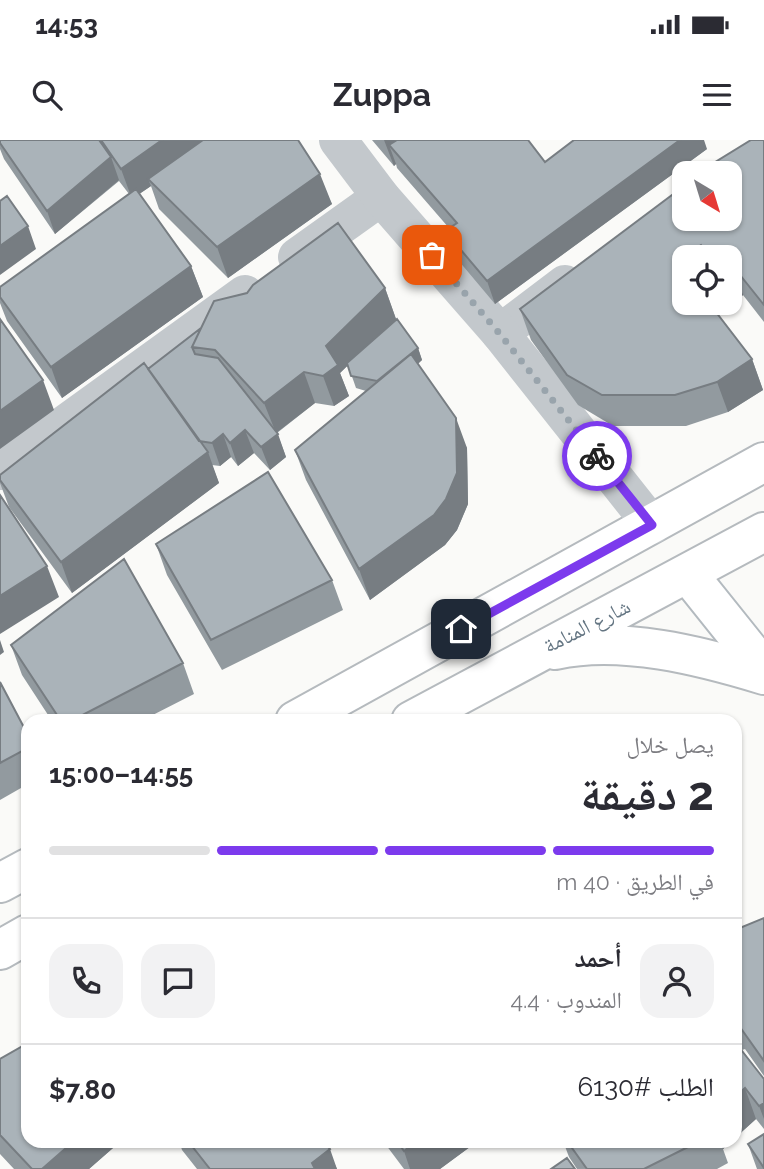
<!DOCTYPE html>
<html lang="ar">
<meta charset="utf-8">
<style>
body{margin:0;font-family:Raleway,"Noto Naskh Arabic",sans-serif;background:#f2f2f3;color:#2b2b33;direction:rtl;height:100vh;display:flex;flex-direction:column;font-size:26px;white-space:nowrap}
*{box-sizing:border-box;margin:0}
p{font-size:23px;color:#7c7c81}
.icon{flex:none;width:38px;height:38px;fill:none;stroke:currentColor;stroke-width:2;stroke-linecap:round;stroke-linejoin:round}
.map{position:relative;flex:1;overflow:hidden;direction:ltr}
.side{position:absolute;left:21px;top:574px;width:721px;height:434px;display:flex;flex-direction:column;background:#fff;border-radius:21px;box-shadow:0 2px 5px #0004;direction:rtl}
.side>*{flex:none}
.needle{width:46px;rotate:142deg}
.buttons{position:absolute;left:672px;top:21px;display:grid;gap:14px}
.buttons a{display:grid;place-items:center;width:70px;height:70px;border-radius:14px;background:#fff;box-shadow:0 2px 5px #0004;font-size:35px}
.pin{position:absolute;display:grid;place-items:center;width:60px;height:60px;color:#fff;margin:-30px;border-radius:14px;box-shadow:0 4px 10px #0006}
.courier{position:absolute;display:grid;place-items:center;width:70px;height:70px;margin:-35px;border:5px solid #7c3aed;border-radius:50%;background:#fff;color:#222;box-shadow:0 2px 9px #0007}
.headline em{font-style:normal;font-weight:700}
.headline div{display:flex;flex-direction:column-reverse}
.headline{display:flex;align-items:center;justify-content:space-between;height:119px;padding:0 28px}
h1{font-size:46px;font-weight:700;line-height:52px}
.bar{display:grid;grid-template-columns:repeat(4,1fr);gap:10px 7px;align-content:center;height:84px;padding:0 28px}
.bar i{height:9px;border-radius:5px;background:#e1e1e2}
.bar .active{background:#7c3aed}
.bar p{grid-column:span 4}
.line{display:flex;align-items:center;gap:18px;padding:0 28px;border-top:2px solid #e1e1e2}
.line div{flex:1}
.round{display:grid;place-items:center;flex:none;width:74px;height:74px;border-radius:21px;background:#f2f2f3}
.status{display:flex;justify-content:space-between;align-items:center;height:49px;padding:0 35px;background:#fff;direction:ltr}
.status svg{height:19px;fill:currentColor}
header{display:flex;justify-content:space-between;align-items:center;height:91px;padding:0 28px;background:#fff;font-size:32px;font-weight:700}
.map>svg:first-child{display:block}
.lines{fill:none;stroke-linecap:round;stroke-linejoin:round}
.secondary-casing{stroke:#b3babf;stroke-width:42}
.primary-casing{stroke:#b5babe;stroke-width:42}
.minor{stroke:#c3c8cc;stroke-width:38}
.tertiary{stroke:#c3c8cc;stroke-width:38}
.secondary{stroke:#fff;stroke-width:38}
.primary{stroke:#fff;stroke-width:38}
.wall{fill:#929a9f}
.shaded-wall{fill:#777d82}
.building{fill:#aab3b9;stroke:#777d82;stroke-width:2}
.done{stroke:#99a4ac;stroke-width:7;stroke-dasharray:0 12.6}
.route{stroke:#7c3aed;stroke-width:9}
.labels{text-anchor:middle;stroke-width:7;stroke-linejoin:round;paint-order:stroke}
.street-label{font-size:21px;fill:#657683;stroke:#fff}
</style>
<div class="status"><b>14:53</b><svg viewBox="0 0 49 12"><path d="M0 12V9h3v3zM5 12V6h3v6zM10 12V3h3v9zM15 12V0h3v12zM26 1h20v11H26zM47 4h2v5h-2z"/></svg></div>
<header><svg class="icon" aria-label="menu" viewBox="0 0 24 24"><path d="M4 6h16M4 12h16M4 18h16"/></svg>Zuppa<svg class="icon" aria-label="search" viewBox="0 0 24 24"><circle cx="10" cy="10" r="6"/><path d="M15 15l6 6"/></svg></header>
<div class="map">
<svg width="764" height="1029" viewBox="0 0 764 1029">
<rect width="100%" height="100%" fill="#fafaf8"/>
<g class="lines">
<!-- secondary casing -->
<g class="secondary-casing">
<path id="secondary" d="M688,434L764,529"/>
</g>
<!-- primary casing -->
<g class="primary-casing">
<path id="primary" d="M555,510C620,495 702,516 764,535
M295,581L764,322
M411,581L764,392
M0,743L28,728
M0,810L28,794"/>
</g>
<!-- minor -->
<path class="minor" d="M297,117L381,57
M500,193L565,144
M0,331L245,154"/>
<!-- tertiary -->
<path class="tertiary" d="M338,0L381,57L500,193L652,385"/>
<!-- secondary -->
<use href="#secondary" class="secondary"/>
<!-- primary -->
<use href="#primary" class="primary"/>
</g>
<!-- wall -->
<path class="wall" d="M0,0H298L332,64L228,138L159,69L151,46L139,54L191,126L203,157L62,258L7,181L0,163V147L129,54L119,41L55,94L4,19L0,9Z
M372,0H528L545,22L707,9L495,164L453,114L445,91L449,88L397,28L396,24L394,26Z
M764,0V182L743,155L732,164L730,160V117H684V163H701L702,166L752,219L763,250L728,272L686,286H613L578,265L531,200L520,169L684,79L730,33H705L704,29Z
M385,148L396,179L418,208L422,220L418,224L467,308L468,364L457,390L445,405L370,460L306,340L295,310L366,251L356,248L348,225L340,233L349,256L334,266L315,263L277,293L286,317L270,330L254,313L238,326L231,317L220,326L212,325L219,343L72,453L9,367L0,343V335L148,229L201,188Z
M156,404L332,440L343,470L222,530L167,435Z
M11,505L183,523L194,554L141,581H52L22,535Z
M0,542L28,595V644L0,660Z
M764,778V936L745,909L742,910L764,939V989L756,979L735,998V790Z
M0,919L121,1001L89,1029H14L0,1014Z
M764,994V1029H757L748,1004Z
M179,1001H326L324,1002L337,1029H197L182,1010Z
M383,1001H478L440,1029H404Z
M563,1001H732L723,1009L728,1023L717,1029H577L569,1017Z"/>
<!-- shaded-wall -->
<path class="shaded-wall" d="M162,0H217L148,39L151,46L132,59L121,29Z
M384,0H426L389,5L396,24L394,26Z
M680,0H704L707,9L495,164L487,141Z
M111,17L119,40L55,94L47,71Z
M320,34L332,64L228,138L217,107Z
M28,86L36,109L0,135V106Z
M701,105L705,117H684V128L681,118Z
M732,125L743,155L732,164L730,157V126Z
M191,126L203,157L62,258L51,227Z
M385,148L396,179L340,233L349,256L334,266L323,236L326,206Z
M688,163H701L704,170L693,178Z
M418,208L422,220L382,254L377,241Z
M752,219L763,250L728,272L717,242Z
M304,232L315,263L276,293L264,263Z
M43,240L54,270L0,309V271Z
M456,278L467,308L468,364L457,390L445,405L370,460L359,429Z
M245,290L254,313L238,326L230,303Z
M223,294L231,317L220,326L212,303Z
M278,294L286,317L270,330L261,307Z
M208,312L219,343L72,453L61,422Z
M47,426L59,457L0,494V456Z
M0,500L4,512L0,515Z
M745,948L756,979L735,998V957Z
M764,963V979L759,966Z
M74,1001H121L89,1029H42Z
M417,1001H478L440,1029H410L404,1011Z
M720,1001H732L723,1009Z
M330,1009L337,1029H314L312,1023Z"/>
<!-- building -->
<path class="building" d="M0,0H99L111,17L47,71L0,3Z
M101,0H162L121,29Z
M203,0H298L320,34L217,107L148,39Z
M397,0H528L545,22L574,0H680L487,141L445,91L457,83L389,5Z
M751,0H764V165L732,125L730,126V117H710L701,105L681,118L684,124V146L682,148L684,151V163H691L696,170L707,163H709L752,219L717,242L675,255H602L567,235L520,169L684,46V79H730V33H708L704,29Z
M136,49L191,126L51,227L0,157V147Z
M7,56L28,86L0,106V61Z
M338,83L385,148L326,206L338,225L323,236L304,232L264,263L215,210L192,207L214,161L247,153L253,145Z
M0,179L43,240L0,271Z
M397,179L418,208L377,241L351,236L347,223Z
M201,188L192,207L195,214L218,218L278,294L261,307L245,290L230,303L223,294L212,303L199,301L148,229Z
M411,214L456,278L457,333L446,359L434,375L359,429L295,310Z
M144,223L208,312L61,422L0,340V335Z
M268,332L332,440L211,500L156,404Z
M0,355L47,426L0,456Z
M124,419L183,523L71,581H61L11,505Z
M0,542L28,595V608L0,623Z
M764,778V921L735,880V790Z
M735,902L764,939V963L759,966L745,948L735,957Z
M28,903V1001H74L42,1029H32L0,995V919Z
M764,994V1028L748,1004Z
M188,1001H323L330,1009L312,1023L315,1029H210Z
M397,1001H417L404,1011Z
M567,1001H700L644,1029H587Z
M567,1018L575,1029H551Z"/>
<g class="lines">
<!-- done -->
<path class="done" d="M432,115L500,194L597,316"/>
<!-- route -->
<path class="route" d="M461,489L652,385L597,316"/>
</g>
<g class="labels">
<!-- street labels -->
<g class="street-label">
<text transform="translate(587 486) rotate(-27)" y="7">شارع المنامة</text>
</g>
</g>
</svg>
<div class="buttons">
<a><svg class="needle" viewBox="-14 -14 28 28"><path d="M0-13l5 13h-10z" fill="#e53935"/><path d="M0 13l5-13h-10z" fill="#7c7c81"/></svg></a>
<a><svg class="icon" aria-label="locate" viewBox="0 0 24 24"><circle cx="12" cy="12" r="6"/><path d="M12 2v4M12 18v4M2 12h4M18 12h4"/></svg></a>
</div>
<div class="pin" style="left:432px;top:115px;background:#ea580c"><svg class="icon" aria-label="bag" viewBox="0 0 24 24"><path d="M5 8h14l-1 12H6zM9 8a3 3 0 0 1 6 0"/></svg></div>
<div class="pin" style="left:461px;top:489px;background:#1f2937"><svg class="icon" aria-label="home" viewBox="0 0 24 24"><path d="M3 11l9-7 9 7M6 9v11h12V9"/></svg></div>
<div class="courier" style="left:597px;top:316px"><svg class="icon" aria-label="bike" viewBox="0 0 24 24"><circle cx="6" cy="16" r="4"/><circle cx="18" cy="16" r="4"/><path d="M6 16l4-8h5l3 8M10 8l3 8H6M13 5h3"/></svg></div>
<section class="side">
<div class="headline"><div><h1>2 دقيقة</h1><p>يصل خلال</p></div><em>14:55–15:00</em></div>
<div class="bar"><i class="active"></i><i class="active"></i><i class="active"></i><i></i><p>في الطريق · 40 m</p></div>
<div class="line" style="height:126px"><a class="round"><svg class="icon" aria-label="person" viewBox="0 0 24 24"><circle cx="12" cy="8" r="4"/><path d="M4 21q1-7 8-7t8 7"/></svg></a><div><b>أحمد</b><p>المندوب · 4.4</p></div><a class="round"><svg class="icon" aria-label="chat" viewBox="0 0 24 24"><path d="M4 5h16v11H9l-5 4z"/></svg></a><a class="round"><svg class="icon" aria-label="phone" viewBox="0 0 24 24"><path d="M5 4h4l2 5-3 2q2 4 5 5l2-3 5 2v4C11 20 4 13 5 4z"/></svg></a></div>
<div class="line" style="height:91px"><div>الطلب #6130</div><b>$7.80</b></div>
</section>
</div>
